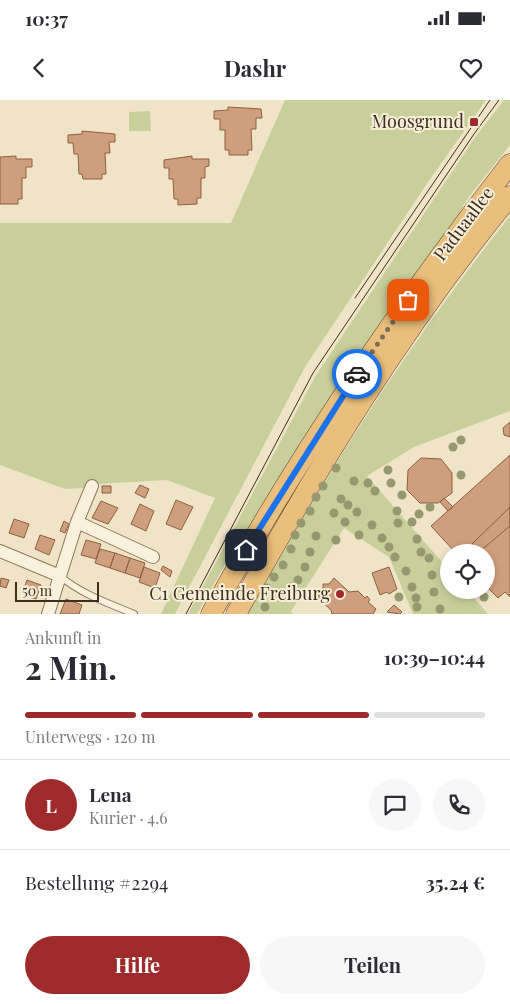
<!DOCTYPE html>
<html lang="de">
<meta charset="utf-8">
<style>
body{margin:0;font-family:"Playfair Display",serif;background:#f7f7f7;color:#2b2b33;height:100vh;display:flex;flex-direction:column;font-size:19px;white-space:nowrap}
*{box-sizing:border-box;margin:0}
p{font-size:16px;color:#7c7c81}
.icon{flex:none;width:28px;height:28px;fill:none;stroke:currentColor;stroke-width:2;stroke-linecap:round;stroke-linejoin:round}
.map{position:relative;height:514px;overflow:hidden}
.details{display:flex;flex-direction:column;background:#fff;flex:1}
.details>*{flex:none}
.fabs{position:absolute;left:440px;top:444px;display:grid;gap:10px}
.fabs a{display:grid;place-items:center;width:55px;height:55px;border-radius:50%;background:#fff;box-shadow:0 2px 8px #0003;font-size:25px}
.scale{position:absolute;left:15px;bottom:12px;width:84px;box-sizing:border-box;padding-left:5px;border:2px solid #3d2e20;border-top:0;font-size:14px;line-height:18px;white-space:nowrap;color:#3d2e20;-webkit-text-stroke:4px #f7eed8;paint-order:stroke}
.pin{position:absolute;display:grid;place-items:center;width:42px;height:42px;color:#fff;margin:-21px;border-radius:10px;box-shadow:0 2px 8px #0006}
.courier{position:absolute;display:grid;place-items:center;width:50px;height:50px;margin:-25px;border:4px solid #1a73e8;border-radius:50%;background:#fff;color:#222;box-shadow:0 1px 6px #0007}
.overview em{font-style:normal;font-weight:700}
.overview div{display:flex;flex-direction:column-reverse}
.overview{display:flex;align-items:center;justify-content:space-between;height:85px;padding:0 25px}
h1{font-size:32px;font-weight:700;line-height:38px}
.bar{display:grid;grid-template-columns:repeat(4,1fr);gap:8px 5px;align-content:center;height:60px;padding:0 25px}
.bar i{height:6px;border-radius:4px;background:#e1e1e2}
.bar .current{background:#9e2a2b}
.bar p{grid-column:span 4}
.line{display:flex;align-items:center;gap:12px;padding:0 25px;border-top:1px solid #e1e1e2}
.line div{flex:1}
.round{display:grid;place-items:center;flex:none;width:52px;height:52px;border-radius:26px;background:#f7f7f7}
.button{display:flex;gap:10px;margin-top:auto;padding:10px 25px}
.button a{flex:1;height:58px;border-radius:30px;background:#9e2a2b;color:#fff;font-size:20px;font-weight:700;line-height:58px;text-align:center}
.button a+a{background:#f7f7f7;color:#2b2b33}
.status{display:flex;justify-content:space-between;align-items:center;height:35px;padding:0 25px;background:#fff;direction:ltr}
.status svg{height:14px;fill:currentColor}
header{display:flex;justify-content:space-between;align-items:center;height:65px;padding:0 25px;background:#fff;font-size:22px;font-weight:700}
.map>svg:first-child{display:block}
.green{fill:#c9cf9b}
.building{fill:#cf9f7d;stroke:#8d5f41}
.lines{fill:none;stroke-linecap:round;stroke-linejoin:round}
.service-casing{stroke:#8d765c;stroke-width:8}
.minor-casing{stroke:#8d765c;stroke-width:14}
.trunk-casing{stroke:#5b4430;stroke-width:21}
.service{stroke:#faf1dc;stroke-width:6}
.minor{stroke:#faf1dc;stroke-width:12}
.trunk{stroke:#eabe7c;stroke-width:20}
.tram{stroke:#3d2e20;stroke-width:1}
.tree{fill:#96986f}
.done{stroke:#7c6e5b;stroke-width:5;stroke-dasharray:0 9}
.route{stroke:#1a73e8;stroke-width:6}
.poi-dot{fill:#9e2a2b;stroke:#f7eed8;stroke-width:2}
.labels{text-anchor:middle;stroke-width:4;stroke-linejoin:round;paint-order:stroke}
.poi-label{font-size:18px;fill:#3d2e20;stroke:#f7eed8;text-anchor:end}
.street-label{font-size:18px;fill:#3d2e20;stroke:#f7eed8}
</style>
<div class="status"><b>10:37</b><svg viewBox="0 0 49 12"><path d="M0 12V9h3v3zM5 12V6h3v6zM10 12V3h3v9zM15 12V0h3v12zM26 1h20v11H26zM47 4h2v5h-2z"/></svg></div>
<header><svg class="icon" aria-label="back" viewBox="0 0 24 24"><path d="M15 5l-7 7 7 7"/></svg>Dashr<svg class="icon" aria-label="heart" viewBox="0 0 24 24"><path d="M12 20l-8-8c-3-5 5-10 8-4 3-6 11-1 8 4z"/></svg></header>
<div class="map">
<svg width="510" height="514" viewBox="0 0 510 514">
<rect width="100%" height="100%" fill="#f0e4c8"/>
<!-- green -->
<path class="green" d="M285,0H486L426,85L305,267L175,514H161L215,398L167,380L97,384L86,382L84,388L65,389L0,365V123H231Z
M504,0H510V45L468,98L452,126L260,413L236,445L197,514H188L316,275L476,36Z
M150,11L151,31H129V12Z
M510,116V311L414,347L367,376L449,470V490H467L488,514H413L389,457L344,428L291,511L293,514H248C326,373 409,243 510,116Z"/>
<!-- building -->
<path class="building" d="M228,7L261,9L262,18H256V29H251L252,50H248V55H229V50H225V30H220V19H214V11L228,10Z
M82,31L115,34V42H109L110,53H105L106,74H102V79H83L82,74H79L78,54H74L73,43H68V35L82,34Z
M16,56V59H32V67H26V78H22V99H18V104H0V57Z
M192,56V59H209V66L205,67V78H201V98H197V104L178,105V99H174L173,79H169V68H164V60Z
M510,322V337L504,335L503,328Z
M510,355V497L505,492L498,498L486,486V452H455L431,426Z
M421,358L441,359L452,373V393L438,403H420L407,390L408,370Z
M140,385L149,389L145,398L135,393Z
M102,386H111V393H102Z
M444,398L453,407L448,411L440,402Z
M176,400L193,407L181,430L166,424Z
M101,401L118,408L108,424L92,418Z
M140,404L154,411L146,431L131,424Z
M510,407V426L479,452L472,444Z
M14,419L29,424L24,438L9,433Z
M64,421L69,424L65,433L60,431Z
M40,435L55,440L49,455L35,449Z
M86,440L101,444L96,459L81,455Z
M100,449L115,453L110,468L95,463Z
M115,453L130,458L125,473L110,468Z
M130,458L145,463L140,478L125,473Z
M163,466L172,471L170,477L161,470Z
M144,467L160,473L155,488L139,482Z
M389,467L397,489L389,494L387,492L380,495L372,473Z
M1,478L9,480L6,488L0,486Z
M334,478L349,492L358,491L365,498L367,496L370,500L368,502L376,509L373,514H332L331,510L317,497L323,491V484H329Z
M27,480L41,485L36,499L22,494Z
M66,499L82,505L79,514H60Z
M394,505L402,512L400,514L387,512Z"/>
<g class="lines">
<!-- service casing -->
<g class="service-casing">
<path id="service" d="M60,476C81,494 108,503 134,514"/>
</g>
<!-- minor casing -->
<g class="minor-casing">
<path id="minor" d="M77,422L153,457
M0,451L60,476
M48,514L77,422L92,386"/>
</g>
<!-- trunk casing -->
<g class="trunk-casing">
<path id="trunk" d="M211,514C298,355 399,207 510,64
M236,514C317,368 404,225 510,96"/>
</g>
<!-- service -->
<use href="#service" class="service"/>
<!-- minor -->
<use href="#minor" class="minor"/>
<!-- trunk -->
<use href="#trunk" class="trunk"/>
<!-- tram -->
<path class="tram" d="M355,198L490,0
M186,514L313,273L474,34L499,0"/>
</g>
<!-- trees -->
<g class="tree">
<circle cx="461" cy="340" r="4.5"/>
<circle cx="453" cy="347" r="4.5"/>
<circle cx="336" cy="368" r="4.5"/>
<circle cx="388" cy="370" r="4.5"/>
<circle cx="461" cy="375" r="4.5"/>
<circle cx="354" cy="381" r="4.5"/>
<circle cx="368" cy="383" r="4.5"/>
<circle cx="391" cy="383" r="4.5"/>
<circle cx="323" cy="386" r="4.5"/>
<circle cx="375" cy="391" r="4.5"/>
<circle cx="402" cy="395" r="4.5"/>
<circle cx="316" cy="397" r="4.5"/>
<circle cx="341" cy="399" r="4.5"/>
<circle cx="348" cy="405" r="4.5"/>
<circle cx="430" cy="407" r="4.5"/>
<circle cx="310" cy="411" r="4.5"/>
<circle cx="397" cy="411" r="4.5"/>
<circle cx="357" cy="412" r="4.5"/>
<circle cx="334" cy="413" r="4.5"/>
<circle cx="419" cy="414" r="4.5"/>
<circle cx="345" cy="422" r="4.5"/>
<circle cx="412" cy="422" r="4.5"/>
<circle cx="301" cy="423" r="4.5"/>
<circle cx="398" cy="423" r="4.5"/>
<circle cx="372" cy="425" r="4.5"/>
<circle cx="295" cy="435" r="4.5"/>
<circle cx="359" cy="435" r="4.5"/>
<circle cx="316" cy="436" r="4.5"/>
<circle cx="382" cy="438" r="4.5"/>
<circle cx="417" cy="439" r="4.5"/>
<circle cx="336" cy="440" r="4.5"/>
<circle cx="389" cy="447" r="4.5"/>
<circle cx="291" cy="449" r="4.5"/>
<circle cx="310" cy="452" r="4.5"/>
<circle cx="421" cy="452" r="4.5"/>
<circle cx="395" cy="457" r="4.5"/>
<circle cx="429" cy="458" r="4.5"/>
<circle cx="283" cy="465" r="4.5"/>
<circle cx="305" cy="467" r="4.5"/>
<circle cx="406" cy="471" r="4.5"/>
<circle cx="432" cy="475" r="4.5"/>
<circle cx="274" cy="477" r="4.5"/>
<circle cx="298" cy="480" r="4.5"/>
<circle cx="291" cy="487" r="4.5"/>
<circle cx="412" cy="487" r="4.5"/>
<circle cx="267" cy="488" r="4.5"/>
<circle cx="434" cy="492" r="4.5"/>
<circle cx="399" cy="497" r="4.5"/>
<circle cx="484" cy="497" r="4.5"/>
<circle cx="416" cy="498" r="4.5"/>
<circle cx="265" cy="507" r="4.5"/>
<circle cx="417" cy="507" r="4.5"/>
<circle cx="440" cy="509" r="4.5"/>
</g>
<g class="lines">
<!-- done -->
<path class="done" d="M357,274L408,200"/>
<!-- route -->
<path class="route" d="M246,450L357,274"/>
</g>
<!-- markers -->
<g class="poi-dot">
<rect x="469" y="17" width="10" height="10" rx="2.5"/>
<circle cx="340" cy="494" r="5"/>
</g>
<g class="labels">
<!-- poi labels -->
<g class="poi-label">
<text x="464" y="28">Moosgrund</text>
<text x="330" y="500">C1 Gemeinde Freiburg</text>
</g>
<!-- street labels -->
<g class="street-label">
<text transform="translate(464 124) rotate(-53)" y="6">Paduaallee</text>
</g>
</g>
</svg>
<div class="fabs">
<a><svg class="icon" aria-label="locate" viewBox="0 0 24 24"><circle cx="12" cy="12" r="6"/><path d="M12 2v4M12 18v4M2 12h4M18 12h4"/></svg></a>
</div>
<div class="scale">50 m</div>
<div class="pin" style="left:408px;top:200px;background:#ea580c"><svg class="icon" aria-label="bag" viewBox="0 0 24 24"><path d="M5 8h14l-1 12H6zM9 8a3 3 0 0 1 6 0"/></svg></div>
<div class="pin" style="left:246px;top:450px;background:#1f2937"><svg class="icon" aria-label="home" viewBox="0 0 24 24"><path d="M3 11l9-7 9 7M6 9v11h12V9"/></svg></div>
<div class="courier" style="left:357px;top:274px"><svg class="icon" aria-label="car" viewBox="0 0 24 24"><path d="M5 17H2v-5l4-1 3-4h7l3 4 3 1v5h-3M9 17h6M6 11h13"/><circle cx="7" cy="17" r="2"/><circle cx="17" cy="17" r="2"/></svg></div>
</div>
<section class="details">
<div class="overview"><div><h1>2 Min.</h1><p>Ankunft in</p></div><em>10:39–10:44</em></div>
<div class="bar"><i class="current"></i><i class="current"></i><i class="current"></i><i></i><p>Unterwegs · 120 m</p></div>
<div class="line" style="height:90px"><b class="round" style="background:#9e2a2b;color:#fff">L</b><div><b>Lena</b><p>Kurier · 4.6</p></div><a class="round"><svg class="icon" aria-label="chat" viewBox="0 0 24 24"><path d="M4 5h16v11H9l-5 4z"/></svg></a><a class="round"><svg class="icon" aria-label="phone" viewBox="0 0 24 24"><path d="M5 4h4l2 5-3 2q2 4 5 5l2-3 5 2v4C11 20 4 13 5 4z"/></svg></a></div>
<div class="line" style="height:65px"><div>Bestellung #2294</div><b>35.24 €</b></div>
<div class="button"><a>Hilfe</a><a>Teilen</a></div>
</section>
